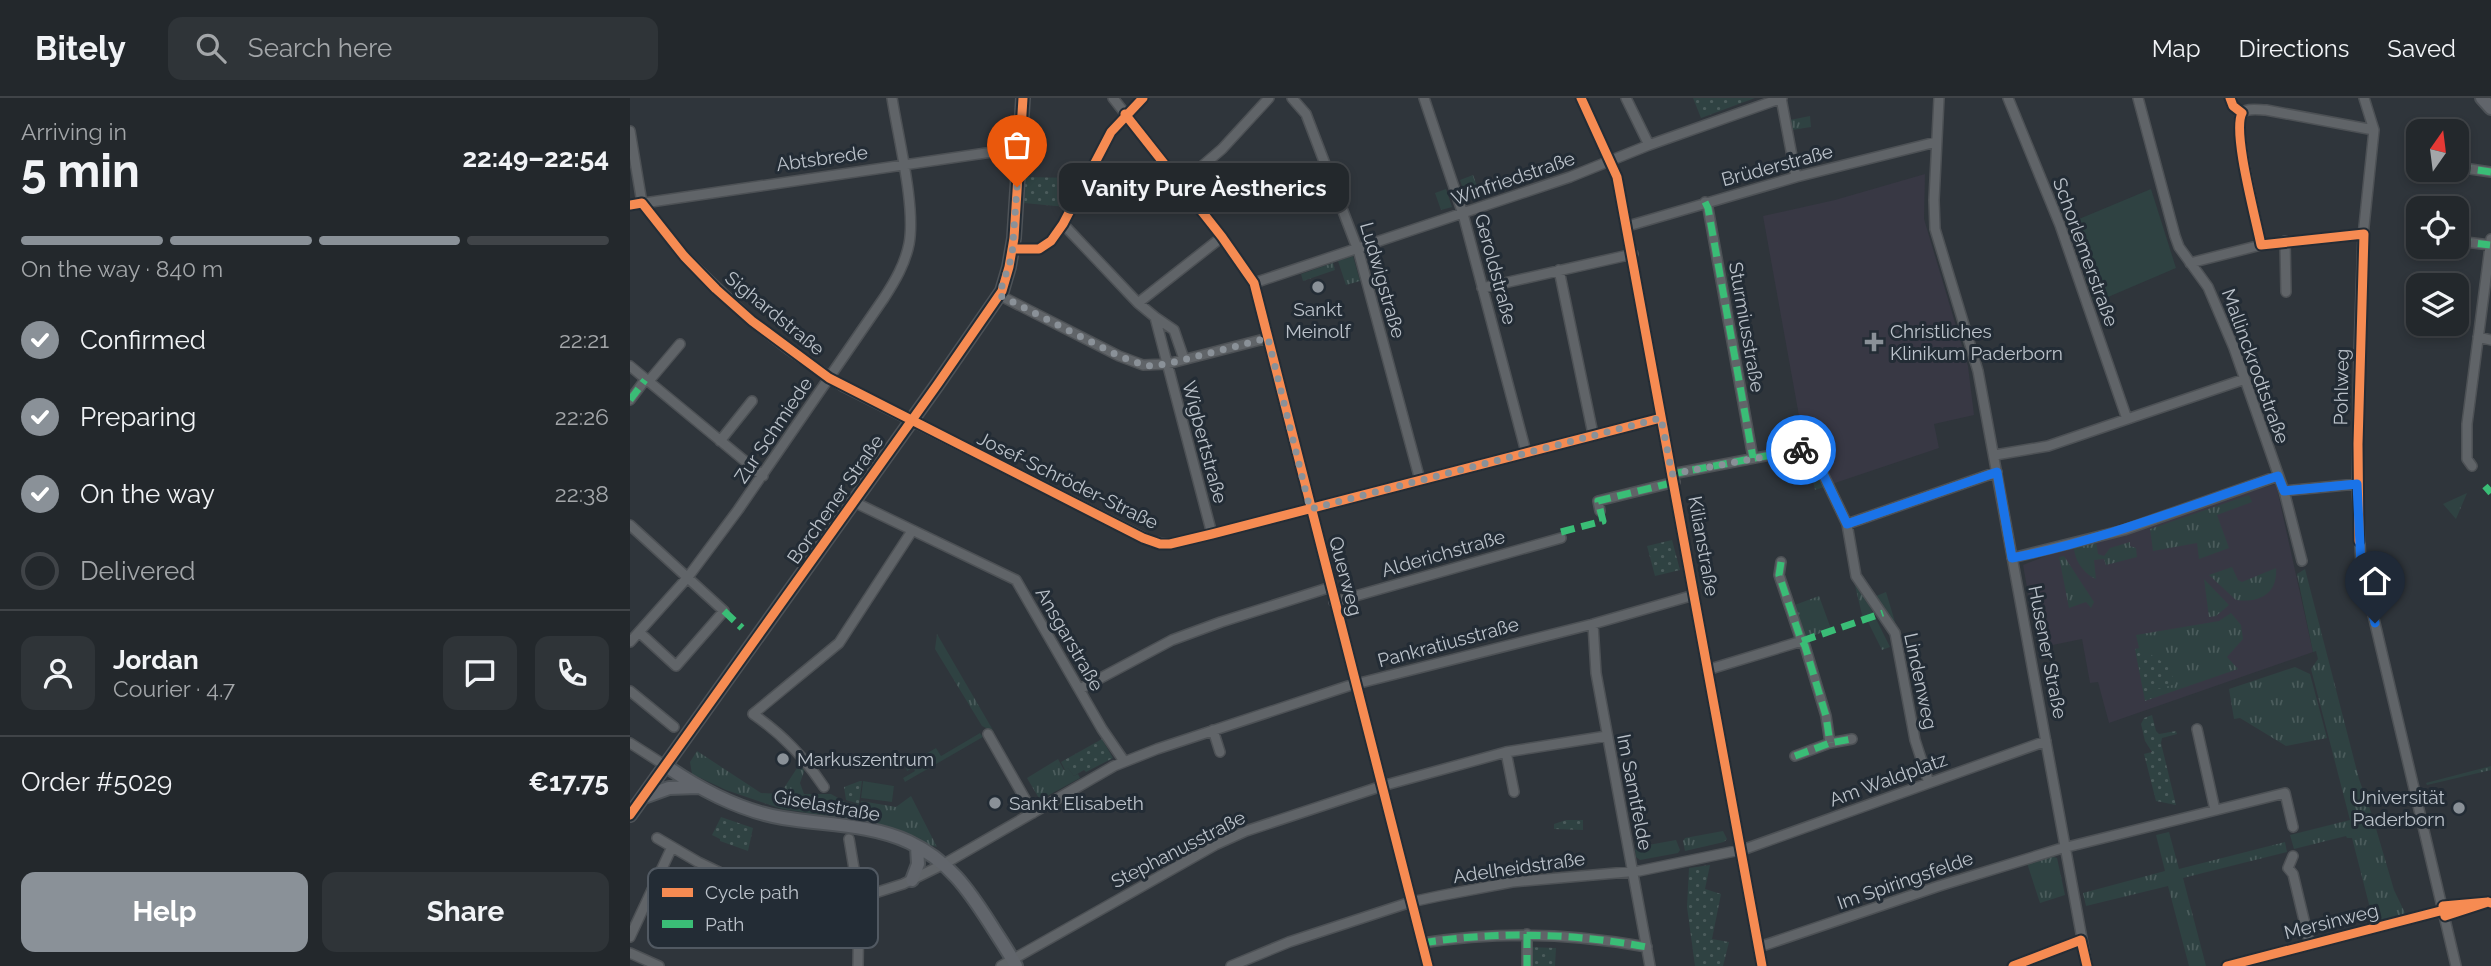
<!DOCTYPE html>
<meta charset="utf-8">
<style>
body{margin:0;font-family:Raleway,sans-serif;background:#2f3438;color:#f1f3f6;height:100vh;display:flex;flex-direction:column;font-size:26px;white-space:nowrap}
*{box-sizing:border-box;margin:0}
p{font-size:23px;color:#a3a6a9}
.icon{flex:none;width:38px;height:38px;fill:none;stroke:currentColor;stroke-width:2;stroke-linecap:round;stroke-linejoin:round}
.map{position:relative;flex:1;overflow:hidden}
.sheet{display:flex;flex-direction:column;background:#23282c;width:630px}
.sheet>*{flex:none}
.needle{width:46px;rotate:14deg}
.fabs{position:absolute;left:1776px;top:21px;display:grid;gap:14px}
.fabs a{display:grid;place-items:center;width:63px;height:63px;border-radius:14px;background:#23282c;box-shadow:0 4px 10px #0003,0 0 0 2px #404448;font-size:35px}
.pin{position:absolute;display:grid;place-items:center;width:60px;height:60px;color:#fff;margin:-72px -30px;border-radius:50% 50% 50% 0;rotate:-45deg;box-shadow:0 0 7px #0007}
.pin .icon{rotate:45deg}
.courier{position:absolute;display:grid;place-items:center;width:70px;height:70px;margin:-35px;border:5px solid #1a73e8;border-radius:50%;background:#fff;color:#222;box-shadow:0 2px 9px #0007}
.bubble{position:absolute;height:49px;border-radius:14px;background:#23282c;box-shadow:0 4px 10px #0003,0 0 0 2px #404448;font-size:23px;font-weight:700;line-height:49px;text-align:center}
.overview em{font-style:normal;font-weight:700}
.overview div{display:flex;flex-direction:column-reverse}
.overview{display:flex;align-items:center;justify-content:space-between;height:119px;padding:0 21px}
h1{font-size:46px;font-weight:700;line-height:52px}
.bar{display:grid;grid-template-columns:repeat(4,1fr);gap:10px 7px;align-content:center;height:84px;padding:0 21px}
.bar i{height:9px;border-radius:5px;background:#404448}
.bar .selected{background:#8a9198}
.bar p{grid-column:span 4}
.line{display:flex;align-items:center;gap:18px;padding:0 21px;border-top:2px solid #404448}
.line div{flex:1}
.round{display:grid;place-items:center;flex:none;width:74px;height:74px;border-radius:14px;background:#2f3438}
ol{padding:0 21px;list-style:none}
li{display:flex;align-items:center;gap:21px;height:77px}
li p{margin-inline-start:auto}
li .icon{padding:7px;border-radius:50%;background:#8a9198;color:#fff;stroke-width:4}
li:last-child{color:#a3a6a9}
li i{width:38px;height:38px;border:4px solid #404448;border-radius:50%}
.button{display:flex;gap:14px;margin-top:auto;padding:14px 21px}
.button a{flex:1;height:80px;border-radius:14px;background:#8a9198;color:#fff;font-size:28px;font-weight:700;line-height:80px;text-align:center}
.button a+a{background:#2f3438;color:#f1f3f6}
header{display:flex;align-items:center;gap:42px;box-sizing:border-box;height:98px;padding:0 35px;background:#23282c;border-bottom:2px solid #404448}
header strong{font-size:33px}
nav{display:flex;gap:38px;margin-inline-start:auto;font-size:24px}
.search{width:490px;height:63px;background:#2f3438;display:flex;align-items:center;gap:18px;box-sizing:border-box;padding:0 24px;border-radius:14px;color:#a3a6a9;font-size:26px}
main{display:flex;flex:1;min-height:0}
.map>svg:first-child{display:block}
.medical{fill:#383844}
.grass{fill:url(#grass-tufts)}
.park{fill:url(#park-dots)}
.pitch{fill:#2f4242}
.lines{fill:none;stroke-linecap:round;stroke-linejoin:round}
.minor-casing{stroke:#4d5155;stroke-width:12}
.major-casing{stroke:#4d5257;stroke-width:16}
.minor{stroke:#606468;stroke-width:9}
.major{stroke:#61656b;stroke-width:12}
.quiet{stroke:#3abd76;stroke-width:7;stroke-dasharray:14 7;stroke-linecap:butt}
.cycleway-casing{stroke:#232c35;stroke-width:13}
.cycleway{stroke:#f68b52;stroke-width:9}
.done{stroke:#8a9198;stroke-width:7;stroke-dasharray:0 12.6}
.route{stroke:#1a73e8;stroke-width:9}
.poi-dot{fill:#8a9198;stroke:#232c35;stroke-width:2.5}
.labels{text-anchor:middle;stroke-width:6;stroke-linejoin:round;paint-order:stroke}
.street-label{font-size:19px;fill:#bbc2ca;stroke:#232c35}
.poi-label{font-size:19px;fill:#bbc2ca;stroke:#232c35;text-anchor:start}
.key{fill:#232c35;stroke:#515962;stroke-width:2}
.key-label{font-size:19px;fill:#bbc2ca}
</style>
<header>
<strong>Bitely</strong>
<div class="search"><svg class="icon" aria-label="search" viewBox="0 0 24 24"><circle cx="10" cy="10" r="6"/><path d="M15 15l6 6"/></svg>Search here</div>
<nav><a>Map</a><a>Directions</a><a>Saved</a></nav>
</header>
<main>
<section class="sheet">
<div class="overview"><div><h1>5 min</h1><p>Arriving in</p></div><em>22:49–22:54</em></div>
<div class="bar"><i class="selected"></i><i class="selected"></i><i class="selected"></i><i></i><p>On the way · 840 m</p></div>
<ol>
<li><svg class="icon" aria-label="check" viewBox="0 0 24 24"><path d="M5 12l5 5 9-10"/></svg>Confirmed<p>22:21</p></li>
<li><svg class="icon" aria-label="check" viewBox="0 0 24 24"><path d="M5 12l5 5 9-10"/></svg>Preparing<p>22:26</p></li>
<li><svg class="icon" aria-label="check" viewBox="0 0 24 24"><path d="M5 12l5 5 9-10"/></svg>On the way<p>22:38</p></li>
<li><i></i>Delivered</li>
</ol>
<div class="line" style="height:126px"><a class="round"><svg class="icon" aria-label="person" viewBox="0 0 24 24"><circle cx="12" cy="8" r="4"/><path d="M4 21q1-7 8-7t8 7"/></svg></a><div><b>Jordan</b><p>Courier · 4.7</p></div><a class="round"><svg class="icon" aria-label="chat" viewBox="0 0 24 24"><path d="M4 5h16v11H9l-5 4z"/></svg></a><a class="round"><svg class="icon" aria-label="phone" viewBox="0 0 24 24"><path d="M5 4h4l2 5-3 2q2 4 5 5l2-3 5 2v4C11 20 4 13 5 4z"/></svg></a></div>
<div class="line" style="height:91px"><div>Order #5029</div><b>€17.75</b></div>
<div class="button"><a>Help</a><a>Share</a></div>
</section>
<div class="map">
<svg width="1861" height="868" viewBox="0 0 1861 868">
<defs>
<pattern id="grass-tufts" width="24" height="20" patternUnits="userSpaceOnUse" patternTransform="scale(1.75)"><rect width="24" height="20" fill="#2f4242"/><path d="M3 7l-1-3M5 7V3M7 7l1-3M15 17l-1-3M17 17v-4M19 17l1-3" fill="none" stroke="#4b5c5c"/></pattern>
<pattern id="park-dots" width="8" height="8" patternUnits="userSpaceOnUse" patternTransform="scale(1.75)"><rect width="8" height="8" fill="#2f4242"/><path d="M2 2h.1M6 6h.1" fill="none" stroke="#4b5c5c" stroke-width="1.8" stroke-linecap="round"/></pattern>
</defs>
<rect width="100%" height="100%" fill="#2f353b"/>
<!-- medical -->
<path class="medical" d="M1295,76L1294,121L1338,268L1344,317L1304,326L1309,350L1202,386L1189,357L1173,340L1133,118L1205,102Z
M1646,386L1683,554L1479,625L1468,584L1460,585L1452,541L1408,550L1393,467L1443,447Z"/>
<!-- grass -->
<path class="grass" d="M1180,18L1181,29L1162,32L1160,22Z
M843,77L849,93L846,94L847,99L837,103L830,82Z
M816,91L822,109L811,112L805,95Z
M723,158L730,183L716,187L708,163Z
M703,165L705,172L673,183L671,176Z
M1178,360L1181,361L1194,389L1185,392Z
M1837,395L1826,421L1813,406Z
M1619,397L1622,404L1587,417L1599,450L1569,461L1567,445L1523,453L1520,431Z
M1466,443L1468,456L1474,458L1480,450L1500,444V448L1506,450L1507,459L1476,467L1474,461L1464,462L1466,481C1454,476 1444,462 1444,449Z
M1434,458L1464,504L1461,510L1456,504L1439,510L1429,459Z
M1602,469L1608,482L1612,484L1646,470C1648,496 1629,505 1606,502L1579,477Z
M1675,471L1729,681L1742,717L1764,792L1776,817L1747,822L1742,818L1722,740H1717L1716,738L1664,751L1660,737L1720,722L1681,571L1688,561L1686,553L1683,554L1667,476Z
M1226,481L1260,549L1252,552L1236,520L1233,521L1224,483Z
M1574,481L1599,507L1586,518L1579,519Z
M1256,494L1265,524L1263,525L1244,499Z
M1189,498L1201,531L1177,540L1173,538L1162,508Z
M1601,515L1611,527L1613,541L1597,559L1608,571L1515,603L1505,551L1509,550L1506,537L1589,523Z
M307,536L364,634L352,628L305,551Z
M1665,569L1680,576L1697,640L1656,648L1610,620L1604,621L1599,591Z
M67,653L131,695L150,696L171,664L176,668L170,685L174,696H201L215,704L231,707V703L266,709L281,698L307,749L299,747L283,738L239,724L152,711L96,692L62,676L60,664Z
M428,661L434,672L438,670L444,678L448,676L450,680L410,702L397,680Z
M1861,668V672L1797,687L1796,685Z
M1093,733L1097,741L1094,744L1055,753L1053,743L1055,740Z
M1539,734L1549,771L1655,744L1657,754L1553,780L1576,868H1559L1538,788L1456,808L1453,795L1535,773L1526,737Z
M1046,742L1050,752L1048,755L1010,762L1006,759L1005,752L1007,749Z
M1420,758L1427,760L1435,797L1410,805L1397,765Z"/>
<!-- park -->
<path class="park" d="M1063,0H1125L1071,20Z
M395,79L444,80L443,84L446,86L436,109L394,105Z
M1042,442L1050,472L1025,478L1017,448Z
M1515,553L1537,567L1546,586L1514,595L1506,555Z
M1522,617L1526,633L1529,636L1546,633L1547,636L1532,640L1531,645L1546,707L1526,703L1514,656L1522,654L1515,643L1511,626L1514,620Z
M472,641L483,660L456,674L454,672L444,678L438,670L435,672L431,664Z
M230,683H232L229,706L216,702L214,689Z
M91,719L123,730L118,753L90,743V741L82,737Z
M936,722H953V732L924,731V726Z
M1080,767L1075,791L1091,796L1082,841L1099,844L1093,868H1065L1057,809L1059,770Z
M900,849L926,850L925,868H902Z"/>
<!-- pitch -->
<path class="pitch" d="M1521,91L1546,170L1464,205L1437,126Z
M350,635L353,639L275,684L273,680L285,673L283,670L277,673L275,668L306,650L311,658Z
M233,683L264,688L262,704L231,700Z"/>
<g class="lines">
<!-- minor casing -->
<g class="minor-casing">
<path id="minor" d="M483,0L592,139L624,185L798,868
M662,0L676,16L729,155L790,382
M794,0L833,116L896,354
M951,0L987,79L1132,868
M996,0L1019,47
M1151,0L1166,79
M1309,0L1304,102L1305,131L1348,273L1457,868
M1378,0L1430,127L1497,321
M1508,0L1545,138L1549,149L1578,189L1604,250L1654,393L1672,463
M1734,0L1744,32L1733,138L1729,254L1727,386L1731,466L1826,868
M0,33L12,105L54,158L122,223L158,251L214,289L523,444L540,446L582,436L1031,320
M1827,69L1861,74
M550,87L592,51L639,0
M1075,104L1078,110L1123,360
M0,107L390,50
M433,126L508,205L525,219L582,436
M998,128L1166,79L1306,44
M1655,143L1656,194
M1827,143L1860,147
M1631,147C1627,126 1603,31 1611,17C1615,9 1628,12 1636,12L1744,32
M383,151H409L421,143L433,126L481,34L513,0
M1560,165L1631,147L1734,136
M929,172L963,336
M624,185L940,79L1019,47L1152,0
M852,190L1003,156
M369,197L489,258L513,267L537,266L638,240
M508,205L592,139
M525,219L544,232L554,261
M1848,239L1861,242
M0,268L133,378
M18,284L50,246
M0,302L15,282
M90,343L122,303
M1365,357L1418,348L1615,281
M1842,368L1837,361V326L1861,141
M1042,376L1167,352L1180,354L1185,359L1217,426L1226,478L1265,535L1285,642L1299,685
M1654,393L1727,386
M224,404L386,482L472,631L494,663
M970,413L968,403L1045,384
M1217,426L1367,374
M0,427L94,513L46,568L9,534
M1382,460L1494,432L1648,378
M1151,464L1149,477L1170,539L1175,548L1196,618L1200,645
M704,504L931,440
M963,526L966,575L1020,868
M0,544L58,479L108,412L254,200C265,183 275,166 279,146C286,109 268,39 262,0
M1077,572L1172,543
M450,591L542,542L591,524L701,489
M0,593L44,629
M1567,631L1585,712
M583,632L590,654
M358,636L403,715
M0,645L36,668
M876,654L884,694
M1165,658L1200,645L1222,641
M194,689C174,659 153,637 123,616L209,545L282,433
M27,740L68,764L93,776L131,788L168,796L229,800L273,786L314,766L484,668L527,651L718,588L963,526L1064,497
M219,741L229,800L228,868
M1663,758L1658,770L1663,776L1680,847
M897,836V868
M0,839L42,749
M792,845C867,833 942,835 1017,849
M1129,849L1309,788L1429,751L1655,695L1663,729
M0,855L29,868
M371,868L585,747L616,733L752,688L876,654L977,638
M601,868L659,844L781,804L809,798L882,784L1009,773L1115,751L1416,643
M1383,868L1451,842
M1597,868L1814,812"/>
</g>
<!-- major casing -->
<g class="major-casing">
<path id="major" d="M1852,0L1861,10
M36,668C71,692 110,713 153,720C194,727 240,726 279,744C319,763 338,791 361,827C369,840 379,854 386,868
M14,699L39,690L68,689
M0,717L307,287L372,193L379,169L384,140L393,0
M282,782L288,766L287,749"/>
</g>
<!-- minor -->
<use href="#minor" class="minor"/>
<!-- major -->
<use href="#major" class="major"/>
<!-- quiet -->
<path class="quiet" d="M1827,69L1861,74
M1075,104L1078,110L1123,360
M1827,143L1860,147
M0,302L15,282
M1042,376L1167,352L1180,354L1185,359
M1855,388L1861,395
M931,434L973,423L968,403L1045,384
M1151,464L1149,477L1170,539L1175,548L1196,618L1200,645
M94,513L112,530
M1172,543L1253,515
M1165,658L1200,645L1222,641
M897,836V868
M792,845C867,833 942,835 1017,849"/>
<!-- cycleway casing -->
<g class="cycleway-casing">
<path id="cycleway" d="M951,0L987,79L1132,868
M1600,0L1603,8L1612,15C1602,34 1626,121 1631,147L1734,136L1728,346L1729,443
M495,16L592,139L624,185L798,868
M0,107L12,105L54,158L86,191L122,223L199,280L513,440L530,446H540L582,436L1031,320
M383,151H409L421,143L433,126L481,34L513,0
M0,717L307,287L372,193L379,169L384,140L393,0
M1858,804L1815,818L1813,808L1858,804L1861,805
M1383,868L1451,842L1457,868
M1597,868L1814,812"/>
</g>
<!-- cycleway -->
<use href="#cycleway" class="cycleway"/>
</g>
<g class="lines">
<!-- done -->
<path class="done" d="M387,89L382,158L369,197L489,258L516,268L537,266L638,240L680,411L1031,320L1042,376L1171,352"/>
<!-- route -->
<path class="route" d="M1171,352L1180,354L1185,359L1217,426L1367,374L1382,460C1474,442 1560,407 1648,378L1654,393L1727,386L1731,467L1745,525"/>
</g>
<!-- markers -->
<g class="poi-dot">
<circle cx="688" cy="189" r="7"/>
<path d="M1240.5 233.5h7v7h7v7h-7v7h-7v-7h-7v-7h7z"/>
<circle cx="153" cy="661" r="7"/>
<circle cx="365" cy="705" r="7"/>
<circle cx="1829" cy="710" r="7"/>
</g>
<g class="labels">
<!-- street labels -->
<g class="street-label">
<text transform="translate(192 60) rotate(-8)" y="7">Abtsbrede</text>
<text transform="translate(1147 67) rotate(-15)" y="7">Brüderstraße</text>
<text transform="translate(883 80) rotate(-19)" y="7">Winfriedstraße</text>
<text transform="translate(1456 154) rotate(70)" y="7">Schorlemerstraße</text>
<text transform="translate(866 171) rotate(75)" y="7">Geroldstraße</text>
<text transform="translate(753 182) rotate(74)" y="7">Ludwigstraße</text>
<text transform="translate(145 215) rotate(39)" y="7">Sighardstraße</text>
<text transform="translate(1117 229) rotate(80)" y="7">Sturmiusstraße</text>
<text transform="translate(1626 268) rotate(70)" y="7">Mallinckrodtstraße</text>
<text transform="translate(1711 289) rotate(-89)" y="7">Pohlweg</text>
<text transform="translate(143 332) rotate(-56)" y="7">Zur Schmiede</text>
<text transform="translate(575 344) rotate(75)" y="7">Wigbertstraße</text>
<text transform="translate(438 382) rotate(26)" y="7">Josef-Schröder-Straße</text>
<text transform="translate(205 401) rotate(-55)" y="7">Borchener Straße</text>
<text transform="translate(1074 448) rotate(80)" y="7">Kilianstraße</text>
<text transform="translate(813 455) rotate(-16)" y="7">Alderichstraße</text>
<text transform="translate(716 478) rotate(75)" y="7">Querweg</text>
<text transform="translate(440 541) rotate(60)" y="7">Ansgarstraße</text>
<text transform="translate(818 544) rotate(-15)" y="7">Pankratiusstraße</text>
<text transform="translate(1418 554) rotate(79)" y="7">Husener Straße</text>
<text transform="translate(1291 583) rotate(78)" y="7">Lindenweg</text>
<text transform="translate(1258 681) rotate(-20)" y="7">Am Waldplatz</text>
<text transform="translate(1005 694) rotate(79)" y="7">Im Samtfelde</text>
<text transform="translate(197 707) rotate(10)" y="7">Giselastraße</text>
<text transform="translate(548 751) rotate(-27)" y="7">Stephanusstraße</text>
<text transform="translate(889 769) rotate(-8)" y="7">Adelheidstraße</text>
<text transform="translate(1275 782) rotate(-19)" y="7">Im Spiringsfelde</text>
<text transform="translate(1701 823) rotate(-14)" y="7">Mersinweg</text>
</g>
<!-- poi labels -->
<g class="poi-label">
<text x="688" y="218" text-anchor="middle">Sankt<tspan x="688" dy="22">Meinolf</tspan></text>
<text x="1260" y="240">Christliches<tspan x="1260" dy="22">Klinikum Paderborn</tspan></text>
<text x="167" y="668">Markuszentrum</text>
<text x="1815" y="706" text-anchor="end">Universität<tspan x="1815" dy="22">Paderborn</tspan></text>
<text x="379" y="712">Sankt Elisabeth</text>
</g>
</g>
<!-- legend -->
<rect x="18" y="770" width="230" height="80" rx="10" class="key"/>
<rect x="32" y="790" width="31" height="9" fill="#f68b52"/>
<rect x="32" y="822" width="31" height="8" fill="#3abd76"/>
<g class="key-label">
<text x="75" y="801">Cycle path</text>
<text x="75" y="833">Path</text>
</g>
</svg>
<div class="fabs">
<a><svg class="needle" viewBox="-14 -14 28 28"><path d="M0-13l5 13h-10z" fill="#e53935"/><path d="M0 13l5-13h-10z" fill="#a3a6a9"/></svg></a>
<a><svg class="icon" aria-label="locate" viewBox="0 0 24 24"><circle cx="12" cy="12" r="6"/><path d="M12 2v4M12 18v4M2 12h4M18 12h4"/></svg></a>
<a><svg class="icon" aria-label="layers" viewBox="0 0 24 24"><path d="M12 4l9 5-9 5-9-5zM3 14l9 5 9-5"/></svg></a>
</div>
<div class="pin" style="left:387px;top:89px;background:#ea580c"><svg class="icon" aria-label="bag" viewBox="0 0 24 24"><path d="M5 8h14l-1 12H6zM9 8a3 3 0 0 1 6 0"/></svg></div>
<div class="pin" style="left:1745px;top:525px;background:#1f2937"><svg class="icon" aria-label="home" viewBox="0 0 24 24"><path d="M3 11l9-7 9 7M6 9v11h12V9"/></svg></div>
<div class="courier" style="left:1171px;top:352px"><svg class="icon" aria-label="bike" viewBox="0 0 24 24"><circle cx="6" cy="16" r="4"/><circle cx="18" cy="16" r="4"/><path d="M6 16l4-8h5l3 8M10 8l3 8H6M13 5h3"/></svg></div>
<div class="bubble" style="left:429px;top:65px;width:290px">Vanity Pure Àestherics</div>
</div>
</main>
